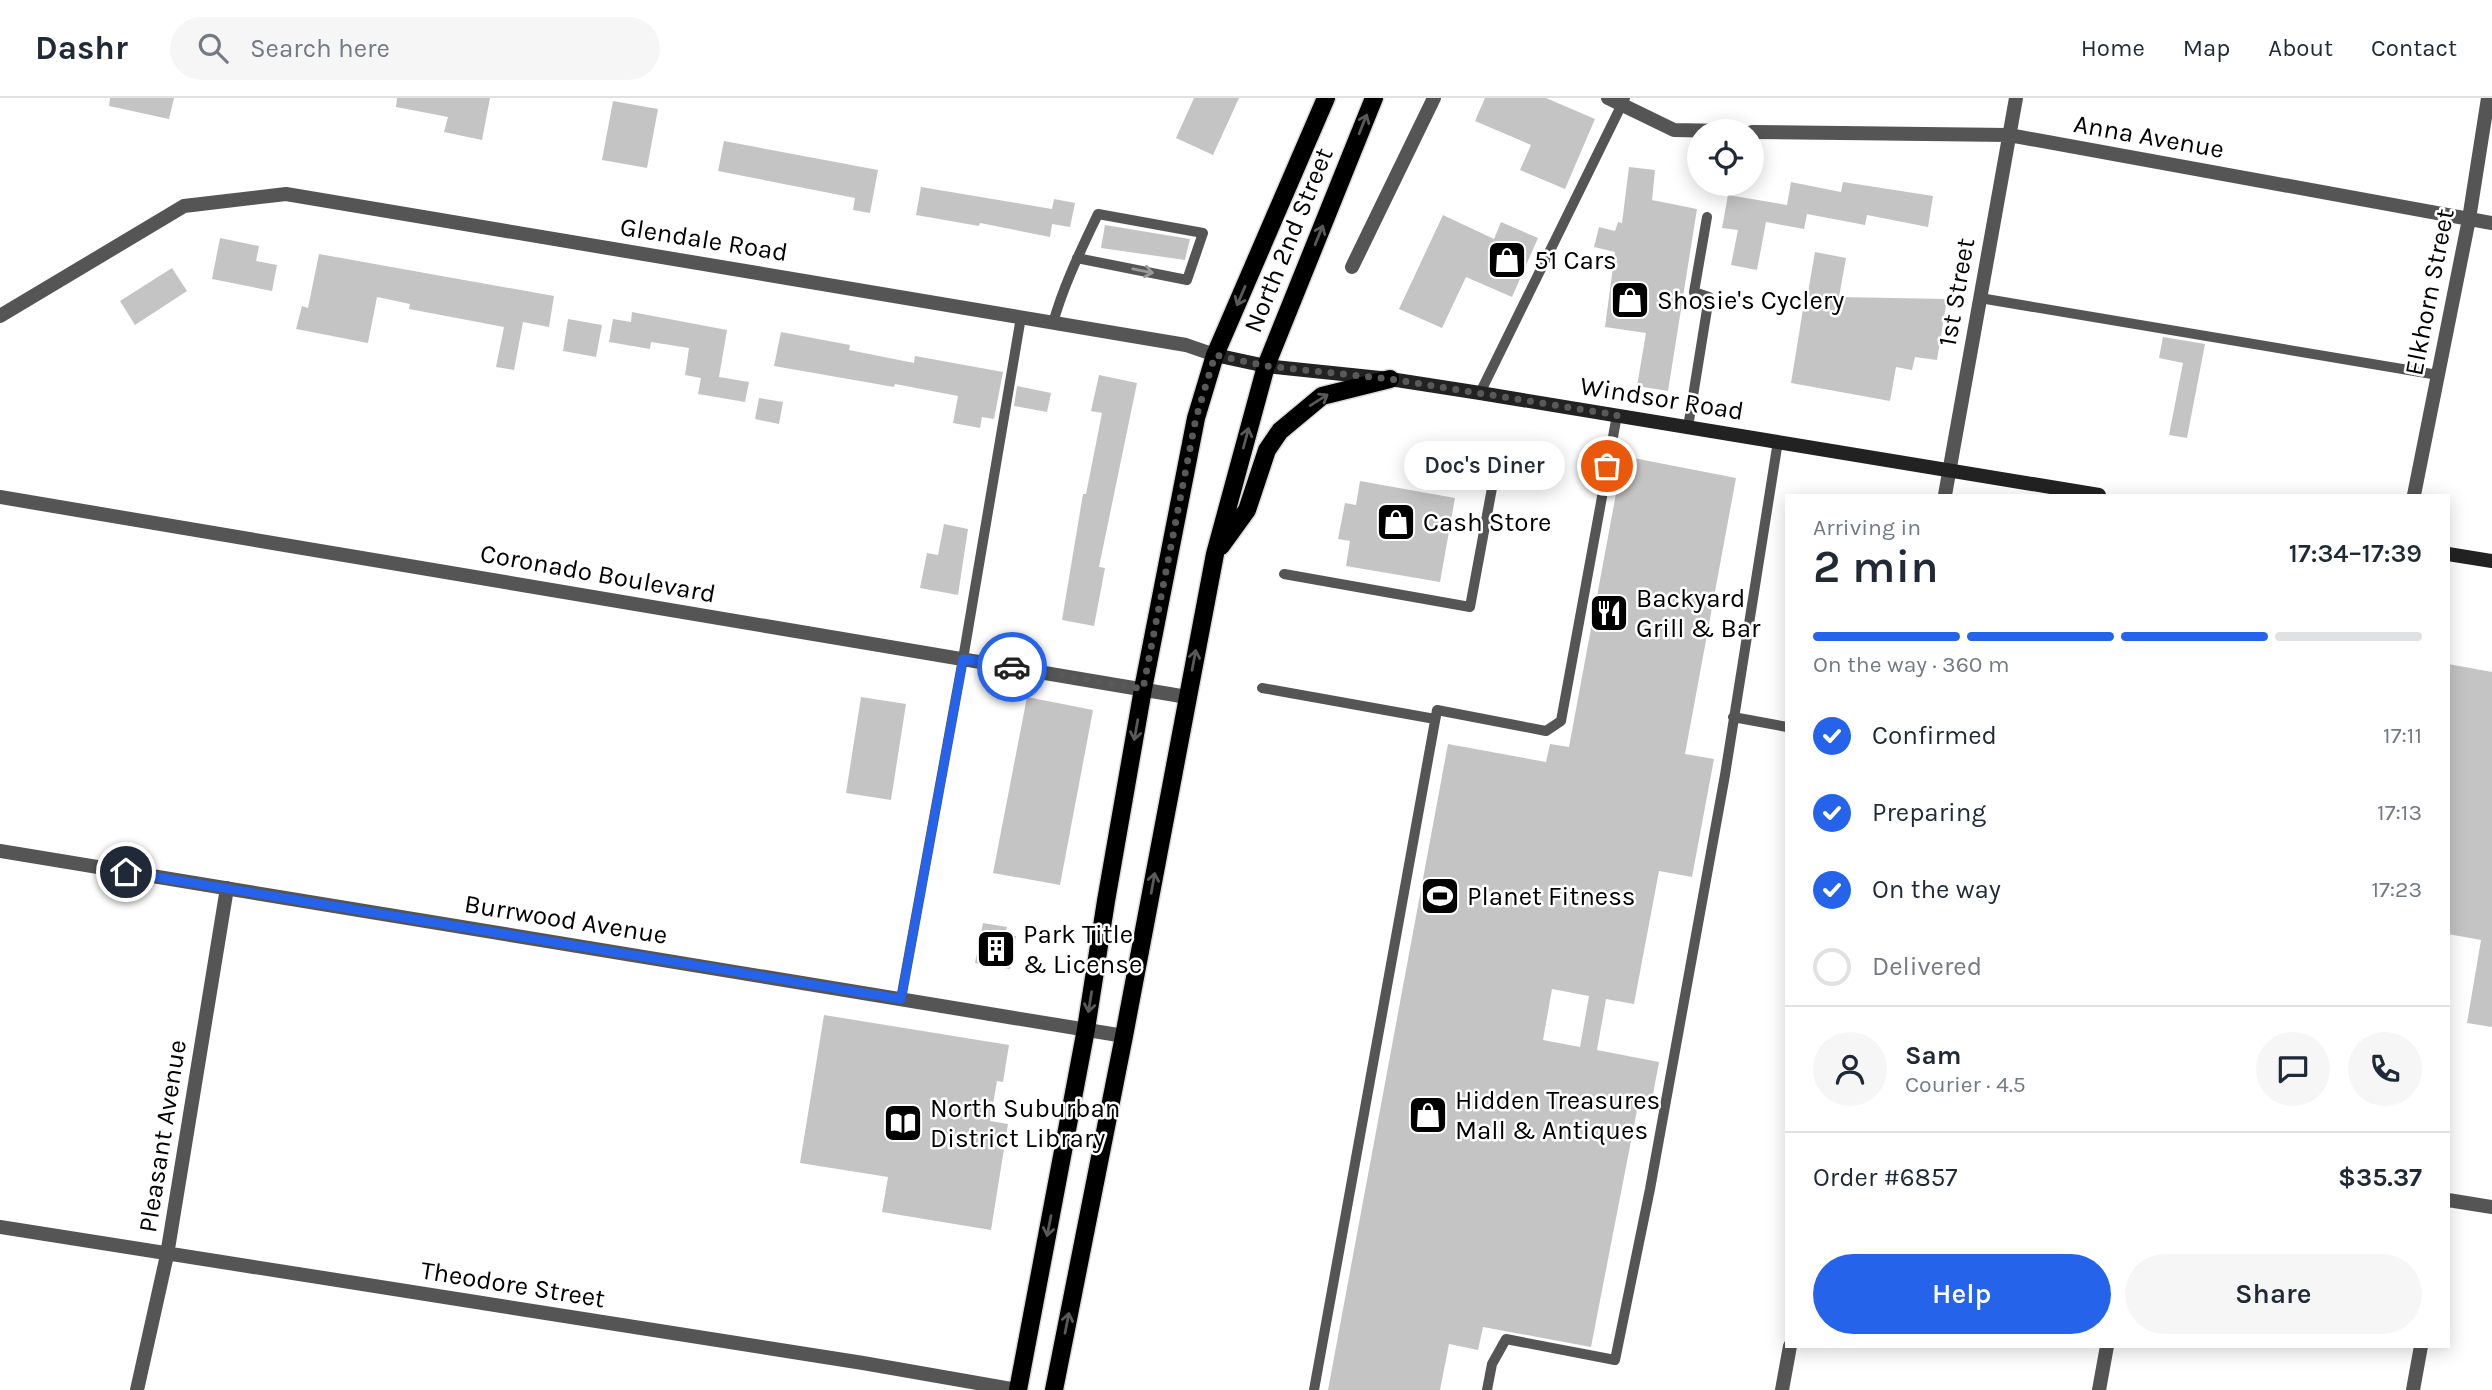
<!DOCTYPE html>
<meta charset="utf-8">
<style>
body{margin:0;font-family:Karla,sans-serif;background:#f6f6f7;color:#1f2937;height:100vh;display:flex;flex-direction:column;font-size:26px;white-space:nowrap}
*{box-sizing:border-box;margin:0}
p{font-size:23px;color:#747a83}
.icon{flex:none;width:38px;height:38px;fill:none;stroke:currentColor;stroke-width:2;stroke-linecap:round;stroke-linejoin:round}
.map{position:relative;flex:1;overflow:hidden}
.panel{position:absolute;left:1785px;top:396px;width:665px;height:854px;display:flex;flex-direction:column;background:#fff;border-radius:0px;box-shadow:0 4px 18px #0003}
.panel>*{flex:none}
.fabs{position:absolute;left:1687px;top:21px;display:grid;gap:14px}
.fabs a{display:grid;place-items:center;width:77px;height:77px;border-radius:50%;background:#fff;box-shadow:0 4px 18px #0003;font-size:35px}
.pin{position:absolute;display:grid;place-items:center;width:60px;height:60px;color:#fff;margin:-30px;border:4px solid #fff;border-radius:50%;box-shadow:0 2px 7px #0007}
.courier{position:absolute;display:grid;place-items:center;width:70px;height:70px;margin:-35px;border:5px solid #2563eb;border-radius:50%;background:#fff;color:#222;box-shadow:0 2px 9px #0007}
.bubble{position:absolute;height:49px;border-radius:24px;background:#fff;box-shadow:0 4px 18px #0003;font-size:23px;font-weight:600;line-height:49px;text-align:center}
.summary em{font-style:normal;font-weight:600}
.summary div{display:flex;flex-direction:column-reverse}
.summary{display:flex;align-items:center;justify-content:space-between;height:119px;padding:0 28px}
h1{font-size:46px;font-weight:600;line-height:52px}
.bar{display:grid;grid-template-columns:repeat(4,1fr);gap:10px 7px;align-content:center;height:84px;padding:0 28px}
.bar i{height:9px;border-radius:5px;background:#e0e1e3}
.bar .active{background:#2563eb}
.bar p{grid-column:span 4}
.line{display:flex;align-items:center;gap:18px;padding:0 28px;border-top:2px solid #e0e1e3}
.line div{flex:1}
.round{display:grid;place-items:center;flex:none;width:74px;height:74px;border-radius:37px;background:#f6f6f7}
ol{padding:0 28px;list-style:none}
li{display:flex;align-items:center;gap:21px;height:77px}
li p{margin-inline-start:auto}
li .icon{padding:7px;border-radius:50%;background:#2563eb;color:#fff;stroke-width:4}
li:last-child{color:#747a83}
li i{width:38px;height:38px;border:4px solid #e0e1e3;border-radius:50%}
.button{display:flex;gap:14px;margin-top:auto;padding:14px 28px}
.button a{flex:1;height:80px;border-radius:42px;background:#2563eb;color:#fff;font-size:28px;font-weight:600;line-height:80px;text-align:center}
.button a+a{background:#f6f6f7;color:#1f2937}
header{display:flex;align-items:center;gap:42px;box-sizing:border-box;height:98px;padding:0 35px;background:#fff;border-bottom:2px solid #e0e1e3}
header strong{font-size:33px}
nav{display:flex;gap:38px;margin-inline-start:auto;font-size:24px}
.search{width:490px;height:63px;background:#f6f6f7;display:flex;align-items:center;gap:18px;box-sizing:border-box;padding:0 24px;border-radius:38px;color:#747a83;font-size:26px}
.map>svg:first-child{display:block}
.building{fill:#c4c4c4;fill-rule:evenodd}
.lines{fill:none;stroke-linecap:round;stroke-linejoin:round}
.primary-casing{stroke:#dbdbdb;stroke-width:21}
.lane{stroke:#555;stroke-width:10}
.street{stroke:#555;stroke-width:14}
.secondary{stroke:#222;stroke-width:14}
.primary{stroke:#000;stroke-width:18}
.oneway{stroke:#595959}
.oneway2{stroke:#999}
.done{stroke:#595959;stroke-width:7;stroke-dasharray:0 12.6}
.route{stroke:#2563eb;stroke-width:9}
.labels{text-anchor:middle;stroke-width:5;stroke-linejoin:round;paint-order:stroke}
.street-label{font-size:26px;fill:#000;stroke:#fff}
.poi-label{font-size:26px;fill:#000;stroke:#fff;text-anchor:start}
</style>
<header>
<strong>Dashr</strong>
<div class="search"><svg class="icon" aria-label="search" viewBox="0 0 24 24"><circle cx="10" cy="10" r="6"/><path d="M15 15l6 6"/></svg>Search here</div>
<nav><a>Home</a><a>Map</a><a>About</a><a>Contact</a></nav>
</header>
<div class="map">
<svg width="2492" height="1292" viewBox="0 0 2492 1292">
<rect width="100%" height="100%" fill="#fff"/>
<!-- building -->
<path class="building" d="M110,0H174L169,21L109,8Z
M397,0H490L482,42L444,34L448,19L396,9Z
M1194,0H1239L1213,57L1176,40Z
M1485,0H1546L1595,21L1565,91L1520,72L1531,47L1475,23Z
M613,3L658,11L647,70L602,62Z
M724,43L878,72L870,115L853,112L855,100L718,73Z
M1629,69L1655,72L1652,102L1697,111L1668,293L1637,288L1646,235L1605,229L1615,154L1594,149L1599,129L1615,133L1618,124L1622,125Z
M1791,84L1841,94L1843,84L1933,98L1928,129L1867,117L1865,127L1807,116L1804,131L1766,124L1757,172L1731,167L1738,132L1722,130L1728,97L1787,107Z
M921,89L1052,111L1054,101L1075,105L1070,129L1052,126L1050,139L980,125L979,128L916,117Z
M1443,117L1494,141L1501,124L1538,140L1512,199L1466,179L1442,230L1399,211Z
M1105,127L1190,141L1185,162L1101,150Z
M220,140L259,148L256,163L277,167L272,193L212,181Z
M1815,154L1846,160L1839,199L1947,201L1937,262L1915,259L1912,272L1896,269L1890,303L1791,285L1805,199L1807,200Z
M319,156L554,198L549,229L523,224L514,272L496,269L504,229L409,211L410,206L377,199L368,245L296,231L302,208L308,210Z
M172,170L187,193L135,227L120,203Z
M632,214L727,232L719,279L749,284L745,304L698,296L701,280L685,277L689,250L651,244L650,251L609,244L613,221L631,224Z
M568,221L602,227L596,259L563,253Z
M781,234L850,247L849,252L914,265L915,258L1003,274L994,321L982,319L980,330L953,325L958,298L895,286L894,289L774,268Z
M2163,239L2205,246L2187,340L2169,337L2183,265L2159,260Z
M1099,277L1137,285L1099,469L1105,470L1094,528L1062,522L1083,396H1086L1102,315L1091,313Z
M1017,288L1051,295L1047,314L1014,308Z
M759,300L783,304L779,326L755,321Z
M1623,358L1736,380L1685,656L1714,661L1692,779L1659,773L1634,906L1606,901L1597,952L1659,964L1651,1007H1638L1591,1249L1483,1229L1478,1252L1449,1246L1440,1292H1328L1448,646L1546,664L1550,646L1569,649ZM1552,891L1589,898L1580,949L1543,942Z
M1360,383L1455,400L1440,484L1346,468L1350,443L1338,441L1345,405L1356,407Z
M944,426L968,431L958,497L920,490L927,455L938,457Z
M2448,566L2492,574V929L2467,925L2481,842L2448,836Z
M861,599L906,606L891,702L846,695Z
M1027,599L1093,612L1060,787L993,775Z
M983,825L1007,829L1005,836L1016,838L1010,871L975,865Z
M824,917L1009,947L1003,984L997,983L990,1023L1008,1026L991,1132L882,1114L888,1079L800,1065Z"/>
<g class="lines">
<!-- primary casing -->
<g class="primary-casing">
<path id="primary" d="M1221,448L1247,412L1267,352L1280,333L1322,298L1390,281
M1018,1292L1086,931L1106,803L1143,591L1196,320L1215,257L1326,0
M1054,1292L1124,938L1215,456L1266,268L1374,0"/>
</g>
<!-- lane -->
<path class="lane" d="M1980,200L2438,277
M1053,225C1064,186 1081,152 1098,116L1203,135L1187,182L1077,160
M1480,295L1625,0
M1688,329L1709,199L1694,194L1707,119
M1284,476L1470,509L1497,363
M1262,590L1435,621
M1733,619L1787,629
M901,901L963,561L1021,219
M1314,1292L1437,612L1546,633L1561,623L1617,317
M1487,1292L1492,1266L1506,1241L1615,1262L1650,1091L1725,677L1778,343"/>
<!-- street -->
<path class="street" d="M1608,0L1674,32L1726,33
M1752,34L2009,37L2492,125
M1352,169L1434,0
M0,218L184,108L286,96L1186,247L1215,257
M1945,397L2016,0
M2414,397L2469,121L2488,0
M0,399L1187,599
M0,753L1124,938
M2448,1102L2492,1109
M0,1129L863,1265L1017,1292
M137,1292L167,1157L227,790
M1782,1292L1790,1248
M2099,1292L2107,1248
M2413,1292L2421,1248"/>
<!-- secondary -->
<path class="secondary" d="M1215,257L1266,268L1390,281L1480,295L2099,397
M2448,456L2492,463"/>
<!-- primary -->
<use href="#primary" class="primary"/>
</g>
<!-- one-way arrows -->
<defs><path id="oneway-shaft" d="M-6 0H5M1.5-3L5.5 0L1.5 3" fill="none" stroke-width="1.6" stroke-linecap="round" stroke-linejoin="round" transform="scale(1.75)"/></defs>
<g class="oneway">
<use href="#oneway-shaft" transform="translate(1363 26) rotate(-68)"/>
<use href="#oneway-shaft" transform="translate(1319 137) rotate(-68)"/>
<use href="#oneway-shaft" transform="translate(1241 198) rotate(113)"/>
<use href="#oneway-shaft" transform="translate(1319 302) rotate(-32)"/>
<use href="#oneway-shaft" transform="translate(1246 340) rotate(-75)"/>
<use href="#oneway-shaft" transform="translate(1194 562) rotate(-79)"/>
<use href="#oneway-shaft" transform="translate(1136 632) rotate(100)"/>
<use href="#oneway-shaft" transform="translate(1153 785) rotate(-80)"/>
<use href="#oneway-shaft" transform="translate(1090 904) rotate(99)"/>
<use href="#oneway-shaft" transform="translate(1049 1128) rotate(101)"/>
<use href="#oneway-shaft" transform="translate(1067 1225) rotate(-79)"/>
</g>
<use class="oneway2" href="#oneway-shaft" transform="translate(1143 173) rotate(11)"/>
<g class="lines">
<!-- done -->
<path class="done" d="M1012,569L1143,591L1196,320L1215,257L1266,268L1390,281L1617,317L1607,368"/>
<!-- route -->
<path class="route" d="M126,774L901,901L963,561L1012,569"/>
</g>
<!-- icons -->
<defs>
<g id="shop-square" transform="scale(2.0125)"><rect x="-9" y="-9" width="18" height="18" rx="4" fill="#000" stroke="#fff"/><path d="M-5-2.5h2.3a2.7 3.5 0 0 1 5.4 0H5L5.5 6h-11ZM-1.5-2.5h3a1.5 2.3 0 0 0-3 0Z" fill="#fff"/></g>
<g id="restaurant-square" transform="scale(2.0125)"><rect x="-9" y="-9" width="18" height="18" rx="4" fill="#000" stroke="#fff"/><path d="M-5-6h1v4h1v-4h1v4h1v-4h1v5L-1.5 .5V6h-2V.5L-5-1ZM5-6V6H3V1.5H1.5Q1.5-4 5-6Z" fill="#fff"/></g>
<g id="stadium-square" transform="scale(2.0125)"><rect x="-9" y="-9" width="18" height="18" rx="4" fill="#000" stroke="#fff"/><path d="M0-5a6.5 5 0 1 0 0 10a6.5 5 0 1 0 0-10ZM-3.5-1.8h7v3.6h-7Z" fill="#fff"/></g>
<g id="building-square" transform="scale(2.0125)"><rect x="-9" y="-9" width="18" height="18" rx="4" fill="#000" stroke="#fff"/><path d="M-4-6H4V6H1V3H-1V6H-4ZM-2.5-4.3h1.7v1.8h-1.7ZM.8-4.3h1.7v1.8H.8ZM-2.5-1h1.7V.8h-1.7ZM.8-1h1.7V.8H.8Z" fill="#fff"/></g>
<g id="library-square" transform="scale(2.0125)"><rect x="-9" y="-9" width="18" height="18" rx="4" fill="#000" stroke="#fff"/><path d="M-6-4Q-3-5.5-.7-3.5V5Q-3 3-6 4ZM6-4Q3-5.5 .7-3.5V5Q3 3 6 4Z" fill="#fff"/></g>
</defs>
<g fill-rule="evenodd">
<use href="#shop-square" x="1507" y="162"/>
<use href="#shop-square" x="1630" y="202"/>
<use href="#shop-square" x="1396" y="424"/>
<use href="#restaurant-square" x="1609" y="515"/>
<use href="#stadium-square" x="1440" y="798"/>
<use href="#building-square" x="996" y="851"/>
<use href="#shop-square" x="1428" y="1017"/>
<use href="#library-square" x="903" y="1025"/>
</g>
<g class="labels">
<!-- street labels -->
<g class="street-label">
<text transform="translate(2149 38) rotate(10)" y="9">Anna Avenue</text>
<text transform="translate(704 141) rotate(9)" y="9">Glendale Road</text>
<text transform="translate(1288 142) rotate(-68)" y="9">North 2nd Street</text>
<text transform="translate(1956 194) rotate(-80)" y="9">1st Street</text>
<text transform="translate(2429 194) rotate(-79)" y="9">Elkhorn Street</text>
<text transform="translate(1662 300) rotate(9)" y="9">Windsor Road</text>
<text transform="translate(598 475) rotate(10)" y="9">Coronado Boulevard</text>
<text transform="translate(566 821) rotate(9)" y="9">Burrwood Avenue</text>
<text transform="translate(162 1038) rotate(-81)" y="9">Pleasant Avenue</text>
<text transform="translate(513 1186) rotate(9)" y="9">Theodore Street</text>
</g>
<!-- poi labels -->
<g class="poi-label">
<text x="1534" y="171">51 Cars</text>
<text x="1657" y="211">Shosie's Cyclery</text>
<text x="1423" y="433">Cash Store</text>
<text x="1636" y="509">Backyard<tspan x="1636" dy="30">Grill &amp; Bar</tspan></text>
<text x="1467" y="807">Planet Fitness</text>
<text x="1023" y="845">Park Title<tspan x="1023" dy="30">&amp; License</tspan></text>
<text x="1455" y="1011">Hidden Treasures<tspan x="1455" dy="30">Mall &amp; Antiques</tspan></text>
<text x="930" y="1019">North Suburban<tspan x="930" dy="30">District Library</tspan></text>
</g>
</g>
</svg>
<div class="fabs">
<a><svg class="icon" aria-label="locate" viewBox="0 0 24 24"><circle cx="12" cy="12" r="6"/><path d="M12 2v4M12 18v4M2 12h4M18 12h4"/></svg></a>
</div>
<div class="pin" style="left:1607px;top:368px;background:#ea580c"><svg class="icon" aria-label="bag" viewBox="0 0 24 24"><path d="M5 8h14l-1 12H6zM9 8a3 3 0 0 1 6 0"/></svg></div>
<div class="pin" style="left:126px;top:774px;background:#1f2937"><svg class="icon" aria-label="home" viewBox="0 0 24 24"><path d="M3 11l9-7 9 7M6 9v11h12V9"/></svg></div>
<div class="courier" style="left:1012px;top:569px"><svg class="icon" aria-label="car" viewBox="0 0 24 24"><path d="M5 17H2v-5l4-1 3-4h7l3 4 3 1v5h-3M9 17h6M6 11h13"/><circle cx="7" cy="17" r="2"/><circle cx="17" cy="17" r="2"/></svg></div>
<div class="bubble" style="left:1404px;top:343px;width:161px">Doc's Diner</div>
<section class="panel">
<div class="summary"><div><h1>2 min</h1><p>Arriving in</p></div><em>17:34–17:39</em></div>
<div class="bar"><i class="active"></i><i class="active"></i><i class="active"></i><i></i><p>On the way · 360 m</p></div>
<ol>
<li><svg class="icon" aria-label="check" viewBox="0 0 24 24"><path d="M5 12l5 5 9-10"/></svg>Confirmed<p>17:11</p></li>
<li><svg class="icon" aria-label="check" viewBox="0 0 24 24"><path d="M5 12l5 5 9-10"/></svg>Preparing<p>17:13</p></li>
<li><svg class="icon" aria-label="check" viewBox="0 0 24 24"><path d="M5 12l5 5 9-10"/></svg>On the way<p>17:23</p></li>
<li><i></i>Delivered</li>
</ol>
<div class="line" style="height:126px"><a class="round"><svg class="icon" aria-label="person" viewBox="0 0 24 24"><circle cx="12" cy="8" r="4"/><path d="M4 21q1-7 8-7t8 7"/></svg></a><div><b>Sam</b><p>Courier · 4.5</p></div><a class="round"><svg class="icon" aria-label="chat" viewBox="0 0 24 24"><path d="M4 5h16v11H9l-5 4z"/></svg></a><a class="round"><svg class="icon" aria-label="phone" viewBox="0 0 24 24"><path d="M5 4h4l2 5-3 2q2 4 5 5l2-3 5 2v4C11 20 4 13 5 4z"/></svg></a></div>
<div class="line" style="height:91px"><div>Order #6857</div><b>$35.37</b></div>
<div class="button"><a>Help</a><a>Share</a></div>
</section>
</div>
